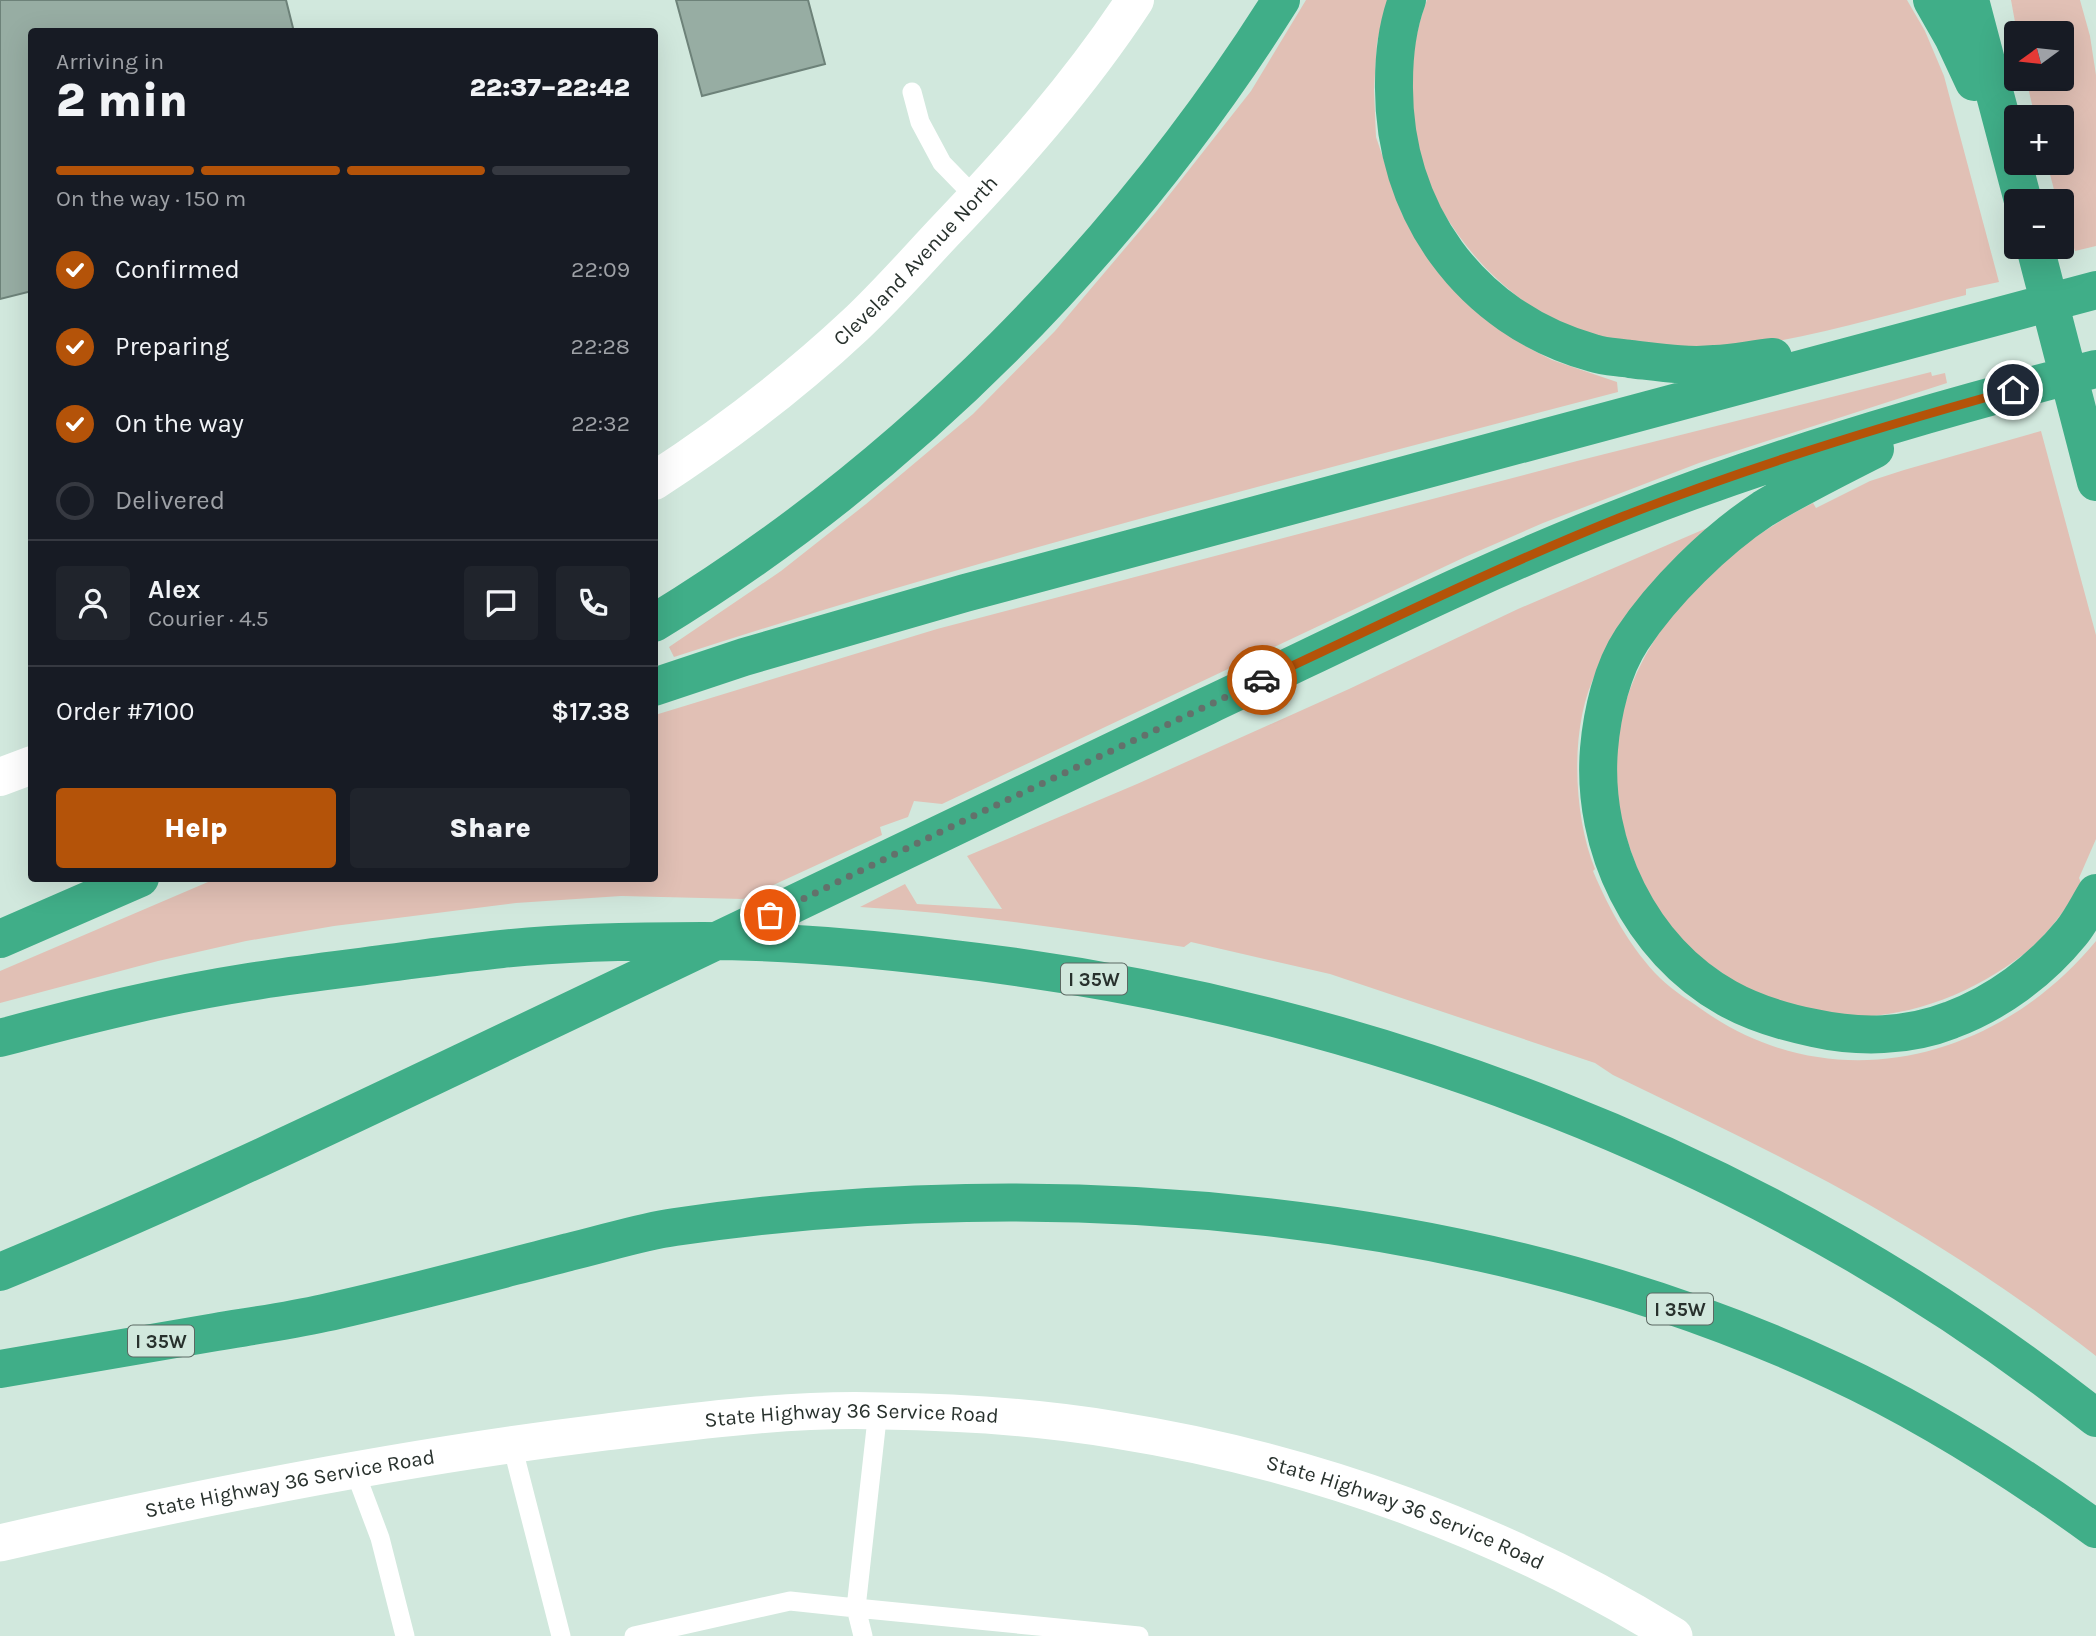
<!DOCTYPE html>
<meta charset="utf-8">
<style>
body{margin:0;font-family:Karla,sans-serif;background:#20242c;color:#f1f3f6;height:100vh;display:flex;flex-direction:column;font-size:26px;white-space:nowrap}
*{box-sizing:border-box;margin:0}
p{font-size:23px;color:#9ea1a6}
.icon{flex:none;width:38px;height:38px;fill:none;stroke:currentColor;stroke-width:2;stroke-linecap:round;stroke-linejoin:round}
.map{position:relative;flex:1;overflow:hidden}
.panel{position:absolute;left:28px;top:28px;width:630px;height:854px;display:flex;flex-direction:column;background:#171b24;border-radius:7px;box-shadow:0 7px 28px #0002}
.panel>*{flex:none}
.needle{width:46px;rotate:255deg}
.fabs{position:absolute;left:2004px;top:21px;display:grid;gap:14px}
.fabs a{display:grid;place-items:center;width:70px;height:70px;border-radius:7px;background:#171b24;box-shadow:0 7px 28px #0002;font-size:35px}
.pin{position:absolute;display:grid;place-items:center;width:60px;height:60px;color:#fff;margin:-30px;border:4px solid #fff;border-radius:50%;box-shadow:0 2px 7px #0007}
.courier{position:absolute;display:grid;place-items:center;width:70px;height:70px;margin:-35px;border:5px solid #b45309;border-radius:50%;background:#fff;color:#222;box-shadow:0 2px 9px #0007}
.overview em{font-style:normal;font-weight:800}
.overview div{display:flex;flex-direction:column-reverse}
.overview{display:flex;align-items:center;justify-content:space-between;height:119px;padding:0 28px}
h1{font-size:46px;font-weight:800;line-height:52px}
.bar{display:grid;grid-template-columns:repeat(4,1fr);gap:10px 7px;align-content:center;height:84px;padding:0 28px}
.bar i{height:9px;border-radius:5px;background:#363941}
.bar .on{background:#b45309}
.bar p{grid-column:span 4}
.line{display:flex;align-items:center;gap:18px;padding:0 28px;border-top:2px solid #363941}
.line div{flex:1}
.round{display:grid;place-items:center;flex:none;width:74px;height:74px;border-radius:7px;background:#20242c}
ol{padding:0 28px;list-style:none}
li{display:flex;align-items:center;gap:21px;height:77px}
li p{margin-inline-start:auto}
li .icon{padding:7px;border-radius:50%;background:#b45309;color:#fff;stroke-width:4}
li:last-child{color:#9ea1a6}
li i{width:38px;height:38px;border:4px solid #363941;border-radius:50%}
.primary-button{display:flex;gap:14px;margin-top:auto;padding:14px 28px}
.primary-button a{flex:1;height:80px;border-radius:7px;background:#b45309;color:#fff;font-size:28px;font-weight:800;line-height:80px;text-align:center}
.primary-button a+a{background:#20242c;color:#f1f3f6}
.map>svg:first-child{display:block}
.green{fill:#e1c0b5}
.building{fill:#97ada3;stroke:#6d8279;stroke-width:2}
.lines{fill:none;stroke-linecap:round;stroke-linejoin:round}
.service{stroke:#fff;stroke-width:19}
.minor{stroke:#fff;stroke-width:37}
.tertiary{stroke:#fff;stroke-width:38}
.motorway{stroke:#40ae88;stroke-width:38}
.done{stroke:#63716b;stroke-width:7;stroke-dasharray:0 12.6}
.route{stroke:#b45309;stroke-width:9}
.labels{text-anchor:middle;stroke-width:7;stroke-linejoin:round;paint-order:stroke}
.shield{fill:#d1e8dd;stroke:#5b6862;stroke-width:2}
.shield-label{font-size:19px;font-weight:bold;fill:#28312d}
.street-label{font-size:21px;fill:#28312d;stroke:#d1e8dd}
</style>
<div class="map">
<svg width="2096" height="1636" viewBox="0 0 2096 1636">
<rect width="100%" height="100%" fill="#d1e8dd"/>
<!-- green -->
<path class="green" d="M1306,0H1388L1377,42L1374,89L1376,137L1402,214L1417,241L1480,314L1525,346L1552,360L1617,382L1618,392C1301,475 984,556 674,657L669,647L781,571L866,504L973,414L1055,331L1155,213L1251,91Z
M1427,0H1907L1925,31L1944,76L1999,282L1966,289V295C1897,312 1826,334 1755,345C1731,349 1706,348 1681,347C1666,346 1649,347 1634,345C1551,335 1483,280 1442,210C1406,148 1402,66 1427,0Z
M2011,0H2080L2090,36L2096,75V246L2075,251L2062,214V201H2057L2047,163H2062V117H2035L2026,79H2062V33H2017Z
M1931,372L1932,376L1945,373L1947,383L1699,463L1543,523L1465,557L942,804L914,801L908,817L880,827L882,835L743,899L621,896L516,903L334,926L246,941L158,961L0,1003V971L215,879L654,878L655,715L937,629L1577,461Z
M2041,431L2096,635V839L2079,878L2082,885C2065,909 2048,935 2024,954C1966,998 1896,1024 1822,1015C1810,1014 1798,1008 1787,1004C1775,1001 1762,999 1751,993C1741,988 1731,979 1721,972C1710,964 1696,956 1687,947C1658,917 1640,881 1628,842C1624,830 1618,818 1617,806C1599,669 1697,561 1813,503L1816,508L1870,481L1904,470Z
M1714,525C1687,558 1660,591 1634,625C1622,639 1606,655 1597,671C1569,724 1573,815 1595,869L1593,871C1609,909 1631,949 1660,978C1674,992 1692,1002 1707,1013C1838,1102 2000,1058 2096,941V1356C2012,1291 1921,1232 1828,1182C1757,1144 1685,1110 1613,1075L1595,1063L1330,974L1191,942L1184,947C1077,931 969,913 860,907L905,884L917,904L1002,909L967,856L1137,784L1349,689L1518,609Z"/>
<!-- building -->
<path class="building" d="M0,0H286L294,32H32V291L0,299Z
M676,0H808L825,64L702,96Z"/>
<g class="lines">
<!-- service -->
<path class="service" d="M912,92L920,122L942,163L976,198
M878,1410L856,1608L1139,1636
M512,1445L561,1636
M354,1469L380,1538L405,1636
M634,1636L790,1601L856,1608L863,1636"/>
<!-- minor -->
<path class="minor" id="s1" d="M0,1543C200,1497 401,1457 606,1432C697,1421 790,1408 882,1411C960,1412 1039,1417 1116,1430C1311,1461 1505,1531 1674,1636"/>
<!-- tertiary -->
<g class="tertiary">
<path id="s2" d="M654,481C725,435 794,382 855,325C886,296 914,264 943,233C1012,161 1080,84 1135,0"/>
<path d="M0,777L32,765"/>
</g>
<!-- motorway -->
<path class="motorway" d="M1407,0C1397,27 1394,55 1394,83C1392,210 1470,319 1593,353C1605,357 1618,357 1630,359C1657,362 1687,367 1715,364C1734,363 1753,359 1773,357
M1932,0L1953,37L1974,82
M1970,0L2023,201
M2035,247L2096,482
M1875,449C1838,468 1799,487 1763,509C1716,540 1663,592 1632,639C1612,669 1602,713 1599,749C1591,846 1640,949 1727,998C1754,1013 1784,1022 1814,1028C1859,1038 1908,1037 1951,1020C1997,1003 2040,971 2071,933C2081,921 2088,906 2096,893
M654,623C906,470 1125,248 1281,0
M654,687L744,657L965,593L2096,290
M0,939L140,878
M0,1038C82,1016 165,995 249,982C293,975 337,970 381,964C421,959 462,953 502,949C568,942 635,941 702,941C783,941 865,948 946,958C1359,1005 1769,1158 2096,1418
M0,1272C156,1208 308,1136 461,1063C710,945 957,824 1207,706C1345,641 1482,571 1625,516C1778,456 1937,409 2096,369
M0,1369C72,1357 144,1344 216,1332C252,1326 288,1321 324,1313C406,1295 487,1273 569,1252C604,1244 639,1232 675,1227C1052,1171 1486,1208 1834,1371C1927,1414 2013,1469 2096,1529"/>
</g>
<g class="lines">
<!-- done -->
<path class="done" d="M770,915L971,817L1262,680"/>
<!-- route -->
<path class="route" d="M1262,680C1382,624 1501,565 1624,516C1751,466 1882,426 2013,390"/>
</g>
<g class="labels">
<!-- shield labels -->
<g class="shield">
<rect x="1061" y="963.5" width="66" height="31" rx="5"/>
<rect x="1647" y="1293.5" width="66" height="31" rx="5"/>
<rect x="128" y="1325.5" width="66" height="31" rx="5"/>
</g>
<g class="shield-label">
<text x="1094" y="986">I 35W</text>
<text x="1680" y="1316">I 35W</text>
<text x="161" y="1348">I 35W</text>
</g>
<!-- street labels -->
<g class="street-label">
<text dy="7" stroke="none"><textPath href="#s2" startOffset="343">Cleveland Avenue North</textPath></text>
<text dy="7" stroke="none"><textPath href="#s1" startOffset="863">State Highway 36 Service Road</textPath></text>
<text dy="7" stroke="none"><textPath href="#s1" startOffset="296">State Highway 36 Service Road</textPath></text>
<text dy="7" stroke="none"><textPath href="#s1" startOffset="1430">State Highway 36 Service Road</textPath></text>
</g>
</g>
</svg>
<div class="fabs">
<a><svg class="needle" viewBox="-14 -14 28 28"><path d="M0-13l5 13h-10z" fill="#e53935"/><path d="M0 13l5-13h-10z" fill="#9ea1a6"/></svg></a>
<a>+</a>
<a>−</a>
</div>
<div class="pin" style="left:770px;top:915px;background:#ea580c"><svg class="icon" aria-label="bag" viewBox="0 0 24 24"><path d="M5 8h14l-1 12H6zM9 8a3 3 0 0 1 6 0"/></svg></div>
<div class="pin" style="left:2013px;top:390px;background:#1f2937"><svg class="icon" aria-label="home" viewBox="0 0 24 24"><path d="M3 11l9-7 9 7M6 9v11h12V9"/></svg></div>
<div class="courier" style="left:1262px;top:680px"><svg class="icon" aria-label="car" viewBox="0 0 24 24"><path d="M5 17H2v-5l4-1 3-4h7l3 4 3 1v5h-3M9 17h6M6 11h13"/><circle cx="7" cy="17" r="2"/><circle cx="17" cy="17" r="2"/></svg></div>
<section class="panel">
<div class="overview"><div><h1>2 min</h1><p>Arriving in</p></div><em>22:37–22:42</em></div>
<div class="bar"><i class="on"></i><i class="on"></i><i class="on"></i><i></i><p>On the way · 150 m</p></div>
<ol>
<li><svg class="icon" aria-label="check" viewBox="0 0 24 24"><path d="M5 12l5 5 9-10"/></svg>Confirmed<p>22:09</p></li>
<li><svg class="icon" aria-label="check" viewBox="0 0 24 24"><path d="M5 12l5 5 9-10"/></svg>Preparing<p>22:28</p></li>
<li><svg class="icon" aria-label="check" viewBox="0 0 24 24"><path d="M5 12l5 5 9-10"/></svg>On the way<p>22:32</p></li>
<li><i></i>Delivered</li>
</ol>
<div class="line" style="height:126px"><a class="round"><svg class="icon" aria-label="person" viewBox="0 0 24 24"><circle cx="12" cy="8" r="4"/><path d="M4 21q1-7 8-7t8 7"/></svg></a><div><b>Alex</b><p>Courier · 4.5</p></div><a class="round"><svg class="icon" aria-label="chat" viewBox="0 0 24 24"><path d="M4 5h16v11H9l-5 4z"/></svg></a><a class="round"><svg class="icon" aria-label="phone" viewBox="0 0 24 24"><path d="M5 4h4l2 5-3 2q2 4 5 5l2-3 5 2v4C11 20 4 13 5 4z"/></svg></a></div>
<div class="line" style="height:91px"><div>Order #7100</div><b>$17.38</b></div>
<div class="primary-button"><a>Help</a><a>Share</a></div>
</section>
</div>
